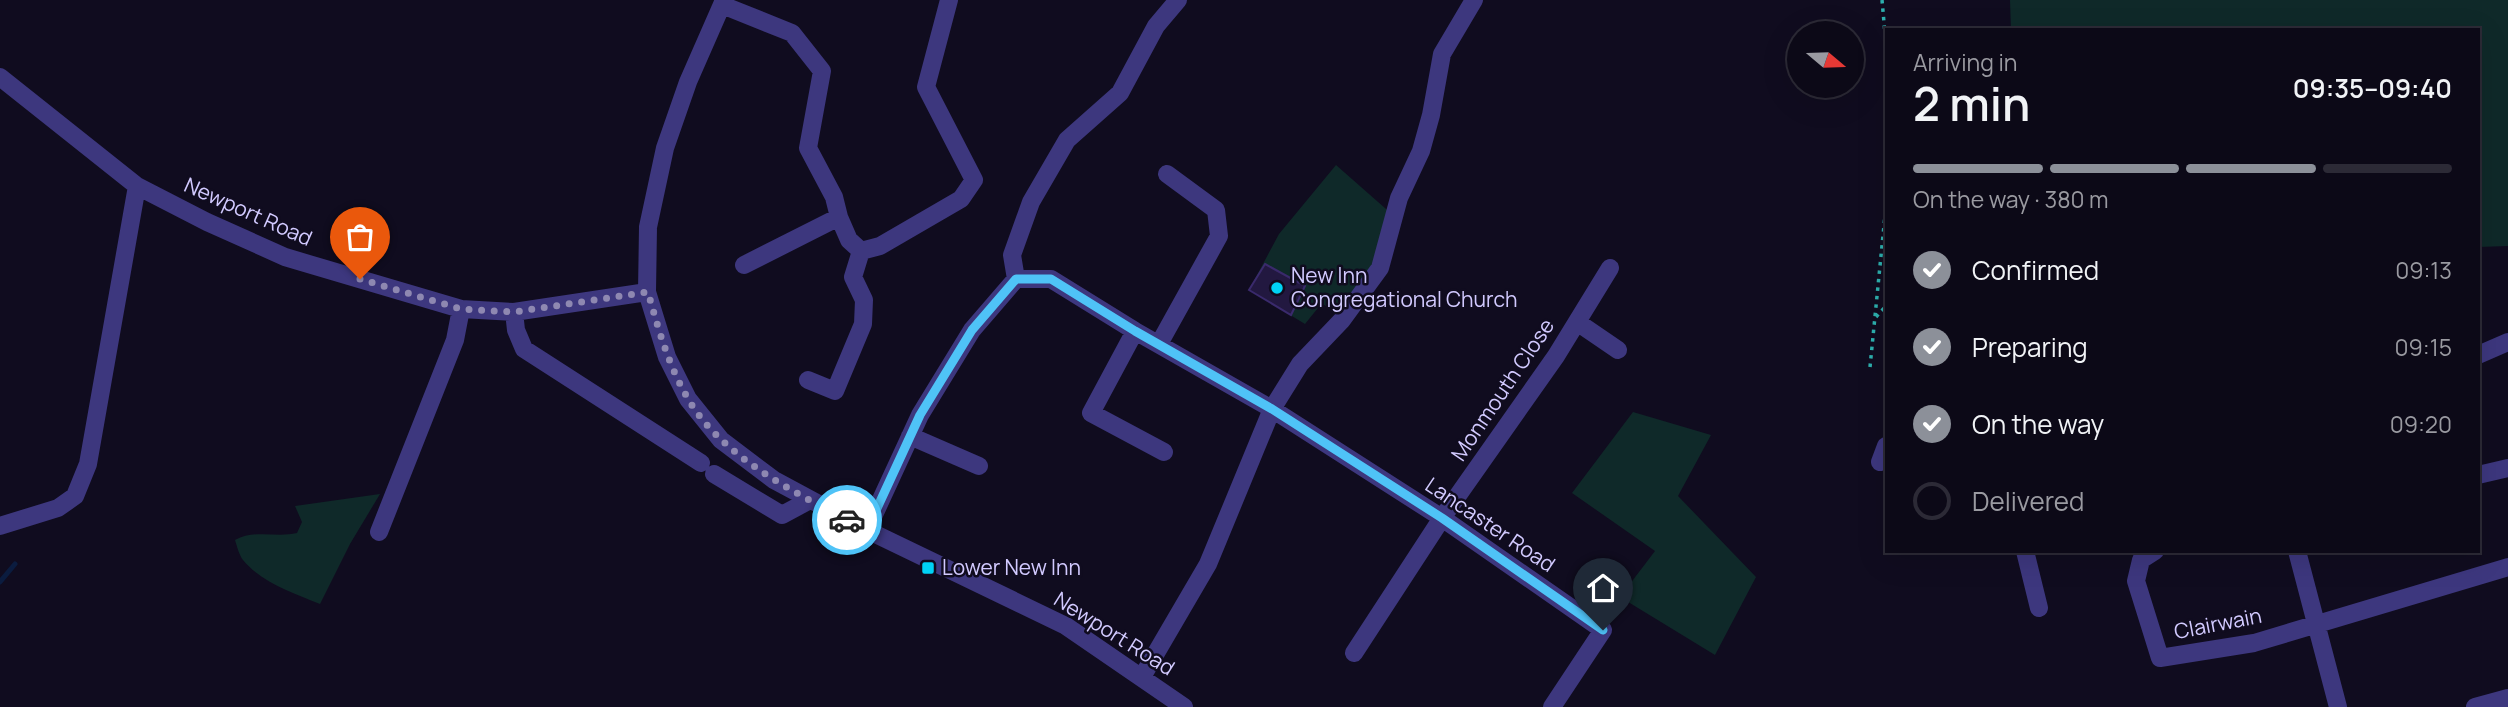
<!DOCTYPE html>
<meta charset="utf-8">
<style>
body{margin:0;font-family:Manrope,sans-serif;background:#1a1724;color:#f1f3f6;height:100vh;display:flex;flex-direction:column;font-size:26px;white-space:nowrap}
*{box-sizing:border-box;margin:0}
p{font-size:23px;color:#9a9aa1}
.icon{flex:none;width:38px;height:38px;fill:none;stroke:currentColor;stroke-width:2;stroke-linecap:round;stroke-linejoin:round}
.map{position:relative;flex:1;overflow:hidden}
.drawer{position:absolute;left:1885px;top:28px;width:595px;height:525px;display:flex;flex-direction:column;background:#0c0917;border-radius:0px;box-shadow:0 7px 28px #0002,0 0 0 2px #2c2a36}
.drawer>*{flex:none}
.needle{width:46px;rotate:109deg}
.controls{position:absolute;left:1787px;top:21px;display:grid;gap:14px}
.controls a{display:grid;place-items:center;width:77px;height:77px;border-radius:50%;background:#0c0917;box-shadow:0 7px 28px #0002,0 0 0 2px #2c2a36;font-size:35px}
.pin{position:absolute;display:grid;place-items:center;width:60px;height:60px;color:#fff;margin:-72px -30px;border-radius:50% 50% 50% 0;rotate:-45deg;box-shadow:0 0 7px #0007}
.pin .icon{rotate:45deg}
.courier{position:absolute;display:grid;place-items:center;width:70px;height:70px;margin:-35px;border:5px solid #4fc3f7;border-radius:50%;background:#fff;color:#222;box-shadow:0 2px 9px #0007}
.head em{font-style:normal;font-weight:600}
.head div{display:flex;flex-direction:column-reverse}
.head{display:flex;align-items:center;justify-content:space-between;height:119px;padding:0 28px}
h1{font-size:46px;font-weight:600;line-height:52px}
.bar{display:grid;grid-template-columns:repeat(4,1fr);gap:10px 7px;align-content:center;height:84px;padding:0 28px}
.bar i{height:9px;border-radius:5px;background:#2c2a36}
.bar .current{background:#8c9099}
.bar p{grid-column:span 4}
ol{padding:0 28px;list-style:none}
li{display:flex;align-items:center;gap:21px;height:77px}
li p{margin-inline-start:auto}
li .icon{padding:7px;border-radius:50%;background:#8c9099;color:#fff;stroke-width:4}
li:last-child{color:#9a9aa1}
li i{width:38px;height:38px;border:4px solid #2c2a36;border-radius:50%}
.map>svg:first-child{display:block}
.green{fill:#0f2929}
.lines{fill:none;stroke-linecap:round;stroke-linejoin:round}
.stream{stroke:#0b1c3f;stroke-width:5}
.building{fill:#221840;stroke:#3a2a6c;stroke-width:2}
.path{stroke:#2db0ae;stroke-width:3.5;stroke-dasharray:3.5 5;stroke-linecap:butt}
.minor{stroke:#3d377e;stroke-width:18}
.done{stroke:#8e88b1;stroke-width:7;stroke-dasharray:0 12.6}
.route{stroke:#4fc3f7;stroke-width:9}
.poi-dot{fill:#00d2f5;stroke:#100c1f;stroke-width:2.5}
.labels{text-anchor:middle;stroke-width:5;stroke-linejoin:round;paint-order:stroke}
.street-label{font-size:21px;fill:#d2caff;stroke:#100c1f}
.poi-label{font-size:21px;fill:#d2caff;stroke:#100c1f;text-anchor:start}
</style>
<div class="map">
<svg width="2508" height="707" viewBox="0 0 2508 707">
<rect width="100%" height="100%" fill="#100c1f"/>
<!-- green -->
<path class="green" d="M2010,0H2508V246L2478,247V30H2011Z
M1336,165L1394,216L1380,268L1342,320L1322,303L1305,324L1249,290L1279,234Z
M1633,412L1711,435L1678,496L1756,577L1715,655L1620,597L1655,551L1572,493Z
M380,494L350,544L320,604C294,593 262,583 243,560C239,555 237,546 235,540C255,529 276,538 297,533L302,522L295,506Z"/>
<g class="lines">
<!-- stream -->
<path class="stream" d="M0,582L15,564"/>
</g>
<!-- building -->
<path class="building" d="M1265,264L1305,286L1291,315L1249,290Z"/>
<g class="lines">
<!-- path -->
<path class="path" d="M1882,0L1886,45
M1876,317L1886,306
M1870,367L1886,205"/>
<!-- minor -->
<path class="minor" d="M724,0L688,82L665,148L648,227L647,292L667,357L688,399L721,440L774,480L867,530L1066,626L1184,707
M722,5L792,33L822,71L808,148L834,197L839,217L849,240L861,251
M0,77L137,186L207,222L285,257L461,309L514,312L647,292
M861,251L880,246L961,199L974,180L926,87L949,0
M744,265L839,217
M1016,279H1051L1135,331L1272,409L1442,518L1603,630L1552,707
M514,312L516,330L524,349L701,463
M1577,322L1618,350
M1135,331L1091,413L1164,452
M1159,344L1219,236L1216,210L1167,174
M2478,355L2508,342
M808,380L835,391L863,324L864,300L853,277L861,251
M910,436L979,466
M1880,462L1886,446
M714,474L782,515L810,500
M2478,475L2508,468
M0,526L58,508L75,496L88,464L137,186
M867,530L920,415L972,330L1016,279L1012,255L1031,202L1067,140L1120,93L1156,26L1178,0
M379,532L455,340L461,309
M2025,551L2039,608
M2155,551L2141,560L2136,581L2160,658L2254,643L2508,567
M2297,551L2338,707
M1354,653L1442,518L1556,356L1610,268
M1142,677L1208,564L1272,409L1300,364L1342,320L1380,268L1399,198L1421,151L1431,115L1442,54L1474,0
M2475,707L2508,698"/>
</g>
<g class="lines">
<!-- done -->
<path class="done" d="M360,279L461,309L514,312L648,292C658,328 668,364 687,397C720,455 790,490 847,520"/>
<!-- route -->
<path class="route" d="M847,520L867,530L920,415L972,330L1016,279H1051L1135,331L1272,409L1442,518L1603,630"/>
</g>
<!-- markers -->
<g class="poi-dot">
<circle cx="1277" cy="288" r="7"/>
<rect x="921" y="561" width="14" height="14" rx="3.5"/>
</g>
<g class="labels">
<!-- street labels -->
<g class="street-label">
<text transform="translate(248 212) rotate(24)" y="7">Newport Road</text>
<text transform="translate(1503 390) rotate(-56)" y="7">Monmouth Close</text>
<text transform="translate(1490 525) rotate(34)" y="7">Lancaster Road</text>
<text transform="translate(2218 624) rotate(-11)" y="7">Clairwain</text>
<text transform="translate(1114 634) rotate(32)" y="7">Newport Road</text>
</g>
<!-- poi labels -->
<g class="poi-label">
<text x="1291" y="283">New Inn<tspan x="1291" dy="24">Congregational Church</tspan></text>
<text x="942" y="575">Lower New Inn</text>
</g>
</g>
</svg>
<div class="controls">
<a><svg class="needle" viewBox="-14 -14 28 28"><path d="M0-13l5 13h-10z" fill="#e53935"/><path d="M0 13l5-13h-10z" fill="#9a9aa1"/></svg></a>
</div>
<div class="pin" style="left:360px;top:279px;background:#ea580c"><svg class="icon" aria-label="bag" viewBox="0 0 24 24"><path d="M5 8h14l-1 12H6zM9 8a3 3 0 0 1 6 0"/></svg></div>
<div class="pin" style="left:1603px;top:630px;background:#1f2937"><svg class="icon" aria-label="home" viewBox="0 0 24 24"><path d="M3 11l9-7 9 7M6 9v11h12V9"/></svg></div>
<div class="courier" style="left:847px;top:520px"><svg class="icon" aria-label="car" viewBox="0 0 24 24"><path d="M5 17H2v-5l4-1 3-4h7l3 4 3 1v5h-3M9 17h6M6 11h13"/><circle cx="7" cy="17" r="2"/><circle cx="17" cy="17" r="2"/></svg></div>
<section class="drawer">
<div class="head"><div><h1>2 min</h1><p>Arriving in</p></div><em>09:35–09:40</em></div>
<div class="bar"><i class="current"></i><i class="current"></i><i class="current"></i><i></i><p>On the way · 380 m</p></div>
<ol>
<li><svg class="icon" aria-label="check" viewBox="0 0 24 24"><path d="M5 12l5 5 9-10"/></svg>Confirmed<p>09:13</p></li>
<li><svg class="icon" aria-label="check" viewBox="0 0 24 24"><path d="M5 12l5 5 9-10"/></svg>Preparing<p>09:15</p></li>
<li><svg class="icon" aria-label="check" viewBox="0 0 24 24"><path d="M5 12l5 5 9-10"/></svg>On the way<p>09:20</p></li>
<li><i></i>Delivered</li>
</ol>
</section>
</div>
